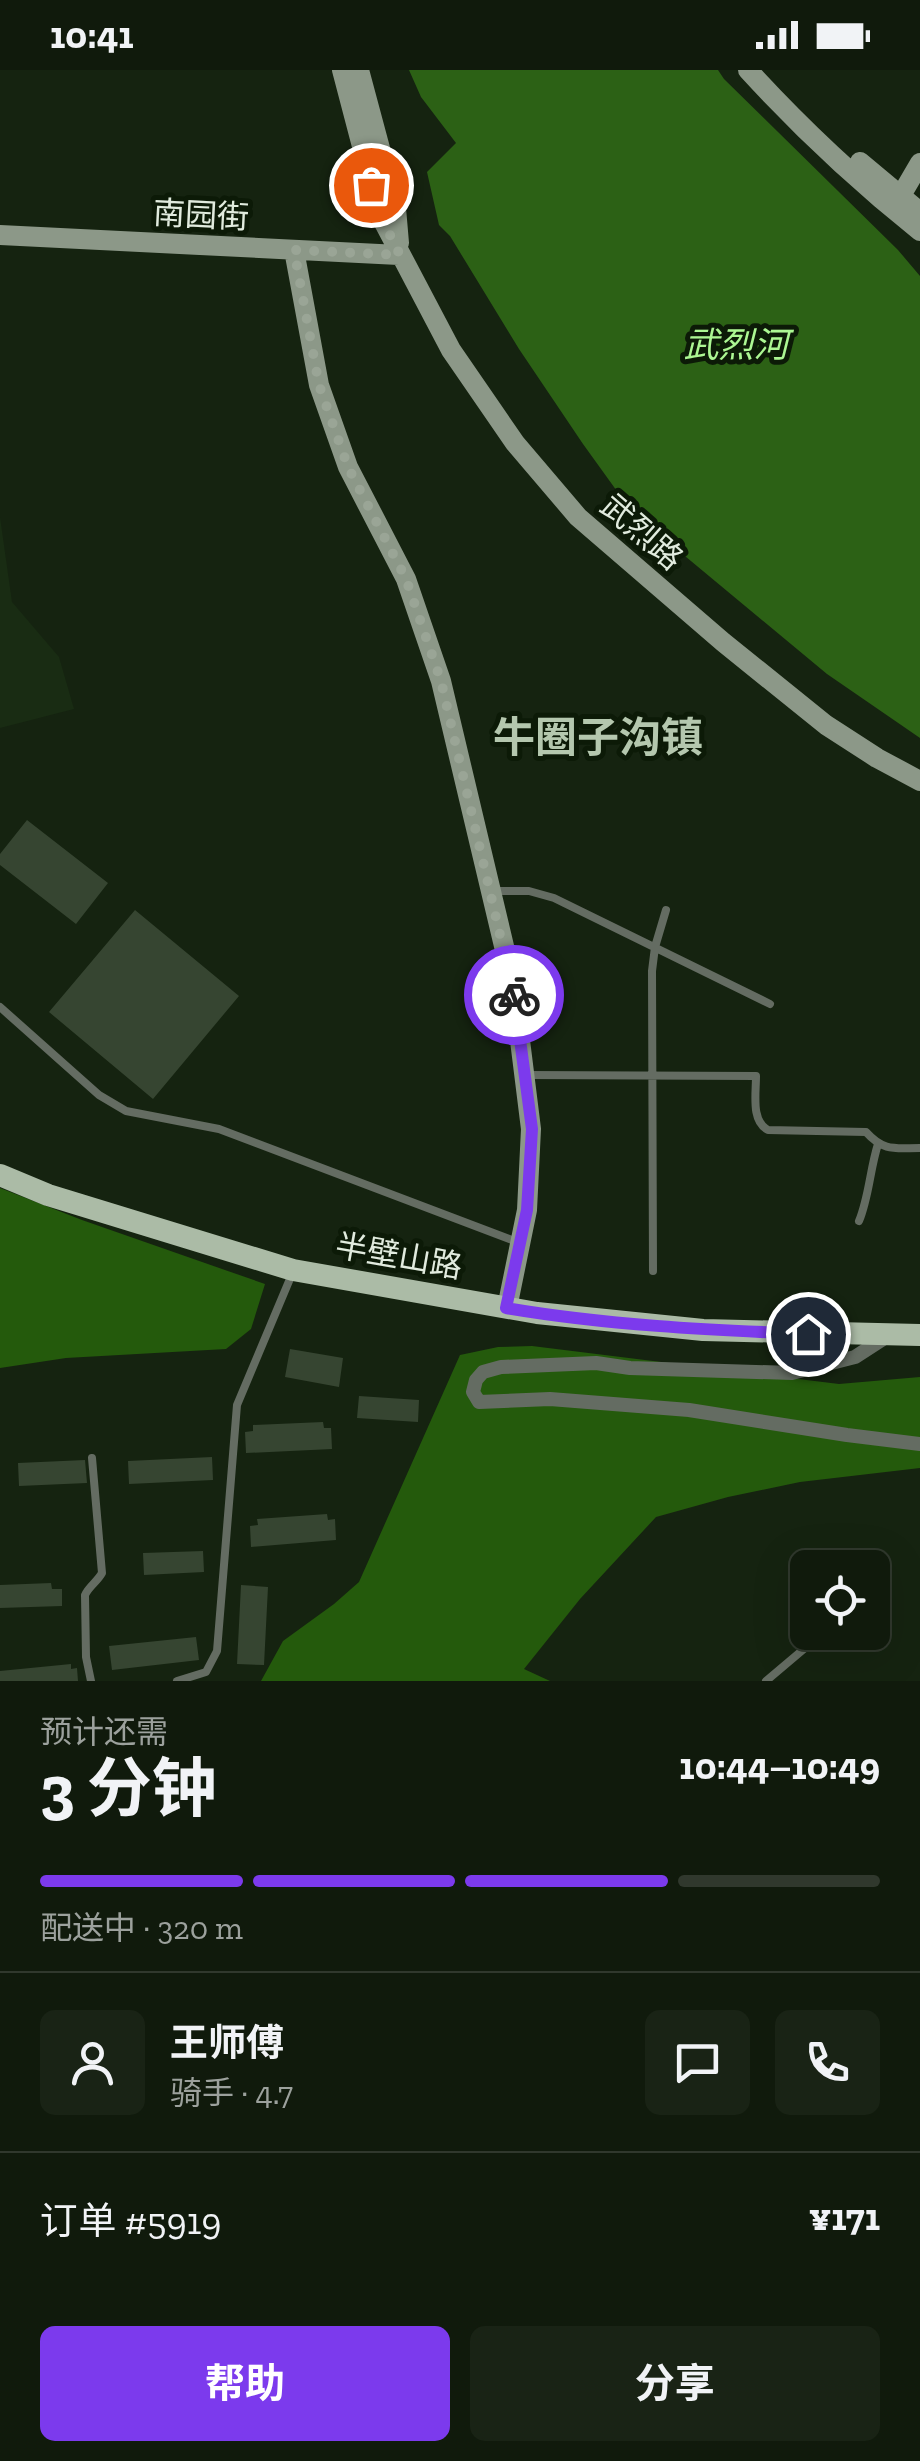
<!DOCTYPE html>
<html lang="zh">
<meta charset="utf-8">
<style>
body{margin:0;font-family:"Zilla Slab","Noto Sans SC",serif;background:#192315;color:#f1f3f6;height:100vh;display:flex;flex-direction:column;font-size:38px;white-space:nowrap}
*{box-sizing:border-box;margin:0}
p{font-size:32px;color:#9ca19d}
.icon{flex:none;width:55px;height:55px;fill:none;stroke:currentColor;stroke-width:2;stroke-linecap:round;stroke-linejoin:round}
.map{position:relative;height:1611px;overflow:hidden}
.sheet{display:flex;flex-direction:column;background:#101a0c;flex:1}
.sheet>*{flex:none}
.controls{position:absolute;left:790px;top:1480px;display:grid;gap:20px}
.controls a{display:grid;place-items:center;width:100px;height:100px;border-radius:15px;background:#101a0c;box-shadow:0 10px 40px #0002,0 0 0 2px #30382d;font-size:50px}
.pin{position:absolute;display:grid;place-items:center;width:85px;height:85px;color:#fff;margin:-42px;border:5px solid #fff;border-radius:50%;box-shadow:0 2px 10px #0007}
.courier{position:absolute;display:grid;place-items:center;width:100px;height:100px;margin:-50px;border:8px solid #7c3aed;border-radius:50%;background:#fff;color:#222;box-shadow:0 2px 12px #0007}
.head em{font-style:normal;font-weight:700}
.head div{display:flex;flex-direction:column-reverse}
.head{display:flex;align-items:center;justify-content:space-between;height:170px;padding:0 40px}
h1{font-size:65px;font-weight:700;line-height:75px}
.bar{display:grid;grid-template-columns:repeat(4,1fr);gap:15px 10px;align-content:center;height:120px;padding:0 40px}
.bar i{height:12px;border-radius:8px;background:#30382d}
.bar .current{background:#7c3aed}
.bar p{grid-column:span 4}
.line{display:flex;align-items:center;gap:25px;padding:0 40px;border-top:2px solid #30382d}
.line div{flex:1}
.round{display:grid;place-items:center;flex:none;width:105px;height:105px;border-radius:15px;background:#192315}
.primary-button{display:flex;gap:20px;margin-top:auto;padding:20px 40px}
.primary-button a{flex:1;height:115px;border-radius:15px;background:#7c3aed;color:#fff;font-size:40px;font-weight:700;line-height:115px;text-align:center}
.primary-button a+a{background:#192315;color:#f1f3f6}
.status{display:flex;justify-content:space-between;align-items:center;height:70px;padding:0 50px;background:#101a0c;direction:ltr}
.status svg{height:28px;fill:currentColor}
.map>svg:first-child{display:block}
.built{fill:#192c13}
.forest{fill:#245a0c}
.water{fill:#2c6115}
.building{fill:#364531}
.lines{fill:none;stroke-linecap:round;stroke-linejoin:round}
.lane{stroke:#646c62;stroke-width:8}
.street{stroke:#646c62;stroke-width:14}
.secondary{stroke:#8c9888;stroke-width:20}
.primary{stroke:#abbba6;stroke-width:22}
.done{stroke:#9aa596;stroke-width:10;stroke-dasharray:0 18}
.route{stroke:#7c3aed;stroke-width:12}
.labels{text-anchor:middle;stroke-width:10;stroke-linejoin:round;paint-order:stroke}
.street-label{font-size:32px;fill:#e1ebde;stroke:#0c1a07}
.water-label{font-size:35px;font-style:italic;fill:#acf793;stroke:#0c1a07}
.district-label{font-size:42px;font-weight:bold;fill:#b4c7ae;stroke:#0c1a07}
</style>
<div class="status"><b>10:41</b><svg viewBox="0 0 49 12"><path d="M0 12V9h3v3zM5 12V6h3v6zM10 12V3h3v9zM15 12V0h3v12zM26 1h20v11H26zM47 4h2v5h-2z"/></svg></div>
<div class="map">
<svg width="920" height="1611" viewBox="0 0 920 1611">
<rect width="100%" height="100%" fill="#152310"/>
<!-- built -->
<path class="built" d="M0,447L12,532L59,587L74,639L0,658Z"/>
<!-- forest -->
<path class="forest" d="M0,1118L82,1150L265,1214L251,1259L226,1279L66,1288L0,1298Z
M532,1276L839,1314L920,1307V1398L800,1412L728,1427L656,1447L580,1529L524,1599L550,1611H261L283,1571L334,1534L359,1512L460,1285L498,1277Z"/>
<!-- water -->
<path class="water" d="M409,0H718L724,9L898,180L920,206V668L827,604L632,442L583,374L519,279L450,166L439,155L427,102L456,73L421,27Z"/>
<!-- building -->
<path class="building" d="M27,750L108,813L76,854L0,795V784Z
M135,840L239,926L153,1029L49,942Z
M290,1279L343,1288L339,1317L285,1307Z
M359,1326L419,1330L418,1352L357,1348Z
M323,1352L324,1358H331L332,1379L246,1383L245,1362L253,1361V1355Z
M212,1387L213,1410L129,1414L128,1391Z
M85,1390L87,1413L19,1416L18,1393Z
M327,1444L328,1450L335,1449L336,1470L251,1477L250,1456L258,1455L257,1449Z
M203,1481L204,1502L144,1505L143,1483Z
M51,1513L52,1519H62V1536L0,1538V1515Z
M241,1515L268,1517L264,1595L237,1594Z
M196,1567L199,1590L112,1600L109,1576Z
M71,1594V1599L77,1598L78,1611H0V1601Z"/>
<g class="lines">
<!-- lane -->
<path class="lane" d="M495,821H529L554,828L770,934
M0,937L99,1025L126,1041L219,1059L520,1173
M526,1005L756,1006C756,1025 751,1051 768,1060L866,1062C884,1082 895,1078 920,1078
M859,1151C869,1127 870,1099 878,1074
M653,1201L652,901L655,877L666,840
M91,1611L86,1587L85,1525C89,1516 97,1512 102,1503L92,1388
M177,1611L206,1602L217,1581L237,1335L292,1204
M766,1611L824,1562"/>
<!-- street -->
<path class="street" d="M889,1265L855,1287L792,1303L630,1298L596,1293L501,1297L483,1302L476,1310L473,1322L479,1332L550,1329L689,1340L847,1365L920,1374"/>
<!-- secondary -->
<path class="secondary" d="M342,0L380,145L451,280L515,373L578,447L723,572L826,655L877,688L920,711
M359,0L396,138L399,173
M748,0C801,58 859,112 920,161
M860,92L920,142
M896,134L920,93
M0,165L399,185
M294,180L319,315L348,397L406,509L441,611L513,914L531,1059L527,1140L507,1238"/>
<!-- primary -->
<path class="primary" d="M0,1105L48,1125L293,1200L537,1243L703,1260L920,1265"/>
</g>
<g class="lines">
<!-- done -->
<path class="done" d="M371,115L380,145L400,185L294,180L319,315L348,397L406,509L441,611L514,925"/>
<!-- route -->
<path class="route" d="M514,925L532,1059L527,1140L506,1238C606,1255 707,1260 808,1264"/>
</g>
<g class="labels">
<!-- street labels -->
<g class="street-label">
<text transform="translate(201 145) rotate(3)" y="11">南园街</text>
<text transform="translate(642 462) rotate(41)" y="11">武烈路</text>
<text transform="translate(399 1186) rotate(10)" y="11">半壁山路</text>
</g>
<!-- water labels -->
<g class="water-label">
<text x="736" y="287">武烈河</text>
</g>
<!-- district labels -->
<g class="district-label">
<text x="598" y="682">牛圈子沟镇</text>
</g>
</g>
</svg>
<div class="controls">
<a><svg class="icon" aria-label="locate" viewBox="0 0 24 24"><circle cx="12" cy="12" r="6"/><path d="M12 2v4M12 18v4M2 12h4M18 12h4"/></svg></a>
</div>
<div class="pin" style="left:371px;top:115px;background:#ea580c"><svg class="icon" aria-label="bag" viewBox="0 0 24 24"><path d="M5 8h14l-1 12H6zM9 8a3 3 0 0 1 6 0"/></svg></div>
<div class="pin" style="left:808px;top:1264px;background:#1f2937"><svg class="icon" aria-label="home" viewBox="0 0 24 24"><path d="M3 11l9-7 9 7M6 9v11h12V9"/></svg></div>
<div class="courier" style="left:514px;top:925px"><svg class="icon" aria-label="bike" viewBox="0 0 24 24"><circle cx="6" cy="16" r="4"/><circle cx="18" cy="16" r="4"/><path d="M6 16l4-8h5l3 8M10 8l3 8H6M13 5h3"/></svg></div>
</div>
<section class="sheet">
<div class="head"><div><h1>3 分钟</h1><p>预计还需</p></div><em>10:44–10:49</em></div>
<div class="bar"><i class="current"></i><i class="current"></i><i class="current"></i><i></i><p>配送中 · 320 m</p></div>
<div class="line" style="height:180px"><a class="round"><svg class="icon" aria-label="person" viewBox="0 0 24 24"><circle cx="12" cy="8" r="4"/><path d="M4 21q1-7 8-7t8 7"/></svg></a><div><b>王师傅</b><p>骑手 · 4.7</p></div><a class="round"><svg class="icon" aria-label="chat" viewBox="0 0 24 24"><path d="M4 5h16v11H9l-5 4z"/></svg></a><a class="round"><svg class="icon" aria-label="phone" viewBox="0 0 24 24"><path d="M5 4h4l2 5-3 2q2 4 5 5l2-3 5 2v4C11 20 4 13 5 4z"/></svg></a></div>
<div class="line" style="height:130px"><div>订单 #5919</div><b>¥171</b></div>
<div class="primary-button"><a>帮助</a><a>分享</a></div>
</section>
